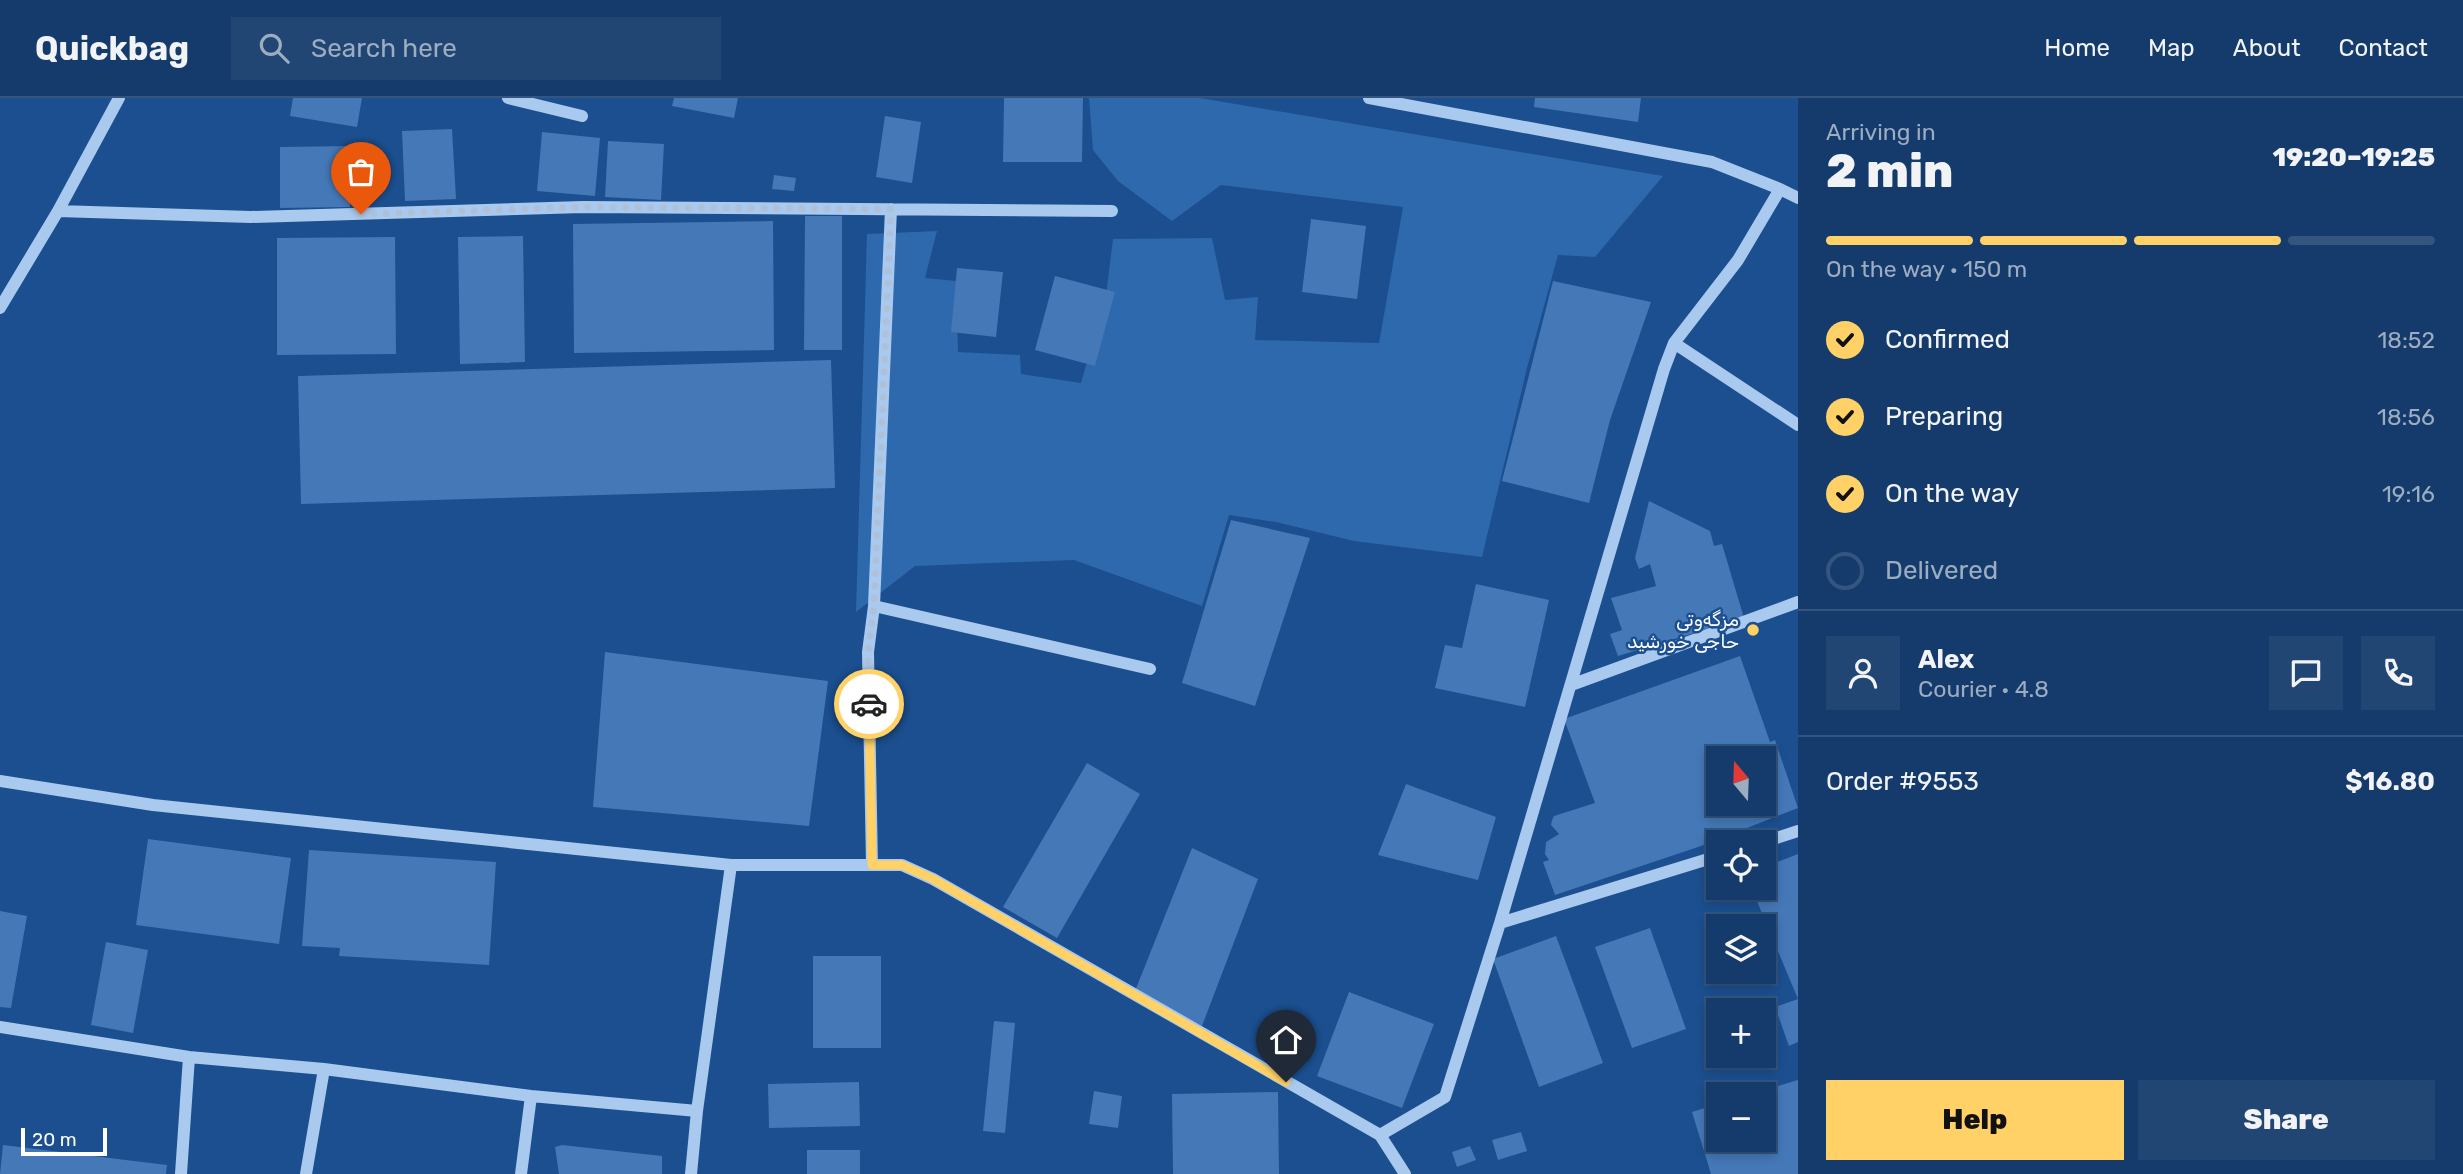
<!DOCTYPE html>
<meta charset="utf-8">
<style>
body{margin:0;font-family:Rubik,"Noto Sans Arabic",sans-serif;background:#214673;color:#f1f3f6;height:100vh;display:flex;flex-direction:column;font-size:26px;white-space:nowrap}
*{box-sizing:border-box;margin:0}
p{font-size:23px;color:#9dadc1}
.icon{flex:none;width:38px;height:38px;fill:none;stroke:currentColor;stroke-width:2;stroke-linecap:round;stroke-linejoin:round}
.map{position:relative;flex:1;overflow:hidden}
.panel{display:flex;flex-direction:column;background:#143b6b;width:665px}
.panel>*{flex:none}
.needle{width:46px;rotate:341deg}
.buttons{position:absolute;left:1706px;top:648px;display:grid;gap:14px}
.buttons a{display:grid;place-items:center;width:70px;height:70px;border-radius:0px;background:#143b6b;box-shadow:0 4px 10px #0003,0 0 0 2px #33557e;font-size:35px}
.scale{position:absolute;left:21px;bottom:18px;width:86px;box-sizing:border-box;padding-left:7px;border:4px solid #fff;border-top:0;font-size:19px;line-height:24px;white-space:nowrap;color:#fff;-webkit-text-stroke:5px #1b4f8f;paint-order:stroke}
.pin{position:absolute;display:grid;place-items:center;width:60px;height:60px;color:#fff;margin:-72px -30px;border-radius:50% 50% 50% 0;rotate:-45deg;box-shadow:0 0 7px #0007}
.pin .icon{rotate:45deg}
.courier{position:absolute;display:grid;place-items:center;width:70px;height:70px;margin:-35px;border:5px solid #ffd166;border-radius:50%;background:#fff;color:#222;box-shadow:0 2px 9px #0007}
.headline em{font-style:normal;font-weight:800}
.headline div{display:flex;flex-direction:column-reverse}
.headline{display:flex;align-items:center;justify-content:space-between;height:119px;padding:0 28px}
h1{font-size:46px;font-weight:800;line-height:52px}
.bar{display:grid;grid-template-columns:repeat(4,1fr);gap:10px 7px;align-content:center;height:84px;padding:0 28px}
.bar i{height:9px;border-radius:5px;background:#33557e}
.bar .current{background:#ffd166}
.bar p{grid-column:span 4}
.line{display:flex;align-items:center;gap:18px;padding:0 28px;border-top:2px solid #33557e}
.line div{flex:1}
.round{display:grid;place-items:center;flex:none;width:74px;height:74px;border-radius:0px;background:#214673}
ol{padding:0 28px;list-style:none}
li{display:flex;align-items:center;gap:21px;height:77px}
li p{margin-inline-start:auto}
li .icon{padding:7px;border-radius:50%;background:#ffd166;color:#111;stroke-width:4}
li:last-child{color:#9dadc1}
li i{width:38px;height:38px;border:4px solid #33557e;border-radius:50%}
.button{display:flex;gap:14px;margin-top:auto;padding:14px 28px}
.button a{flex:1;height:80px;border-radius:0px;background:#ffd166;color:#111;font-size:28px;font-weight:800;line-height:80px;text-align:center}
.button a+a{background:#214673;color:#f1f3f6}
header{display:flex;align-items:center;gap:42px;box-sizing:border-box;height:98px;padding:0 35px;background:#143b6b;border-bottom:2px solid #33557e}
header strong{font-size:33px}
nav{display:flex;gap:38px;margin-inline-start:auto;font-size:24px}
.search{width:490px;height:63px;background:#214673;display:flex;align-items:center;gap:18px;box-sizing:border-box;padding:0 24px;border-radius:0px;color:#9dadc1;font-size:26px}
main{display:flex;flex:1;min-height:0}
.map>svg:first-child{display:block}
.green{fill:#2e69ad}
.building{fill:#4478b7;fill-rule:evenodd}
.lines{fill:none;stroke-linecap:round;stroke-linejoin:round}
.minor{stroke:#a9c9ee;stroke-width:12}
.done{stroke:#afc1d8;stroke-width:7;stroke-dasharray:0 12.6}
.route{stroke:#ffd166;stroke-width:9}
.poi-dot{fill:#ffd166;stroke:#1b4f8f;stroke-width:2.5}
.labels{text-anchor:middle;stroke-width:5;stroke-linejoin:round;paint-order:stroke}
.poi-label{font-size:19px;fill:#fff;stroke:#1b4f8f;text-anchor:end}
</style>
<header>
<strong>Quickbag</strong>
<div class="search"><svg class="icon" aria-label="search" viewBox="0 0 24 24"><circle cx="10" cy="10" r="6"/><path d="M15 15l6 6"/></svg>Search here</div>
<nav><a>Home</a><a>Map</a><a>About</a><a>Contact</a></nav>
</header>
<main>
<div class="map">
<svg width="1798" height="1076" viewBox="0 0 1798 1076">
<rect width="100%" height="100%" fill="#1b4f8f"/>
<!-- green -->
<path class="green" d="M1089,0H1200L1663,78L1595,159L1558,157L1527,270L1482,459L1354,443L1276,424L1229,417L1202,508L1074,462L915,468L856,514L867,136L937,133L925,180L956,183L958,254L1020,257L1021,276L1081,285L1106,197L1113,141L1212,140L1225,202L1258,199L1255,242L1379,245L1403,109L1221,87L1172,123L1118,83L1093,52Z"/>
<!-- building -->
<path class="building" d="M293,0H362L357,29L290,18Z
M674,0H738L734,20L672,8Z
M1004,0H1083L1082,64H1003Z
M1535,0H1641L1638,24L1534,9Z
M885,18L921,24L912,85L876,79Z
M452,31L456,101L405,103L402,33Z
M542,34L600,40L595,98L537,93Z
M608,43L664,46L661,102L605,99Z
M350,48V109L280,110V49Z
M774,77L796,80L794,93L772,91Z
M805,118H842V252H804Z
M1311,121L1366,128L1357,201L1302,194Z
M773,123L774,252L574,255L573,126Z
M523,138L525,264L460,266L458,139Z
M395,139L396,256L277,257V140Z
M957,170L1003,174L996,239L951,234Z
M1055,178L1115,194L1095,268L1035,252Z
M1553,183L1651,204L1610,322L1589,405L1502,383Z
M831,262L835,390L301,406L298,278Z
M1649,403L1710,433L1714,448L1722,446L1744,520L1618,558L1610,536L1622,532L1611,500L1656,488L1650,466L1639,471L1635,460Z
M1231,422L1310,440L1255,608L1182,585Z
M1476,486L1549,502L1525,609L1435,590L1445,547L1462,550Z
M605,554L828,583L809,728L593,709Z
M1740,558L1770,644L1775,642L1798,710L1701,748L1555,797L1543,764L1549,762L1545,756L1546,744L1559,736L1551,727L1552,722L1554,718L1595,705L1564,621ZM1718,660H1764V705H1718V662L1708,665Z
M1087,665L1140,696L1057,840L1003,809Z
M1406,686L1496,719L1478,782L1378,757Z
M148,741L291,760L279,846L136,827Z
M1192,750L1258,781L1202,928L1135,893Z
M309,752L496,764L489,867L339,858L340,850L302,848Z
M1798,756V944L1789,948L1775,909L1798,901L1751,789H1764V769Z
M0,813L27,818L11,910L0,909Z
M1650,830L1686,931L1632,950L1595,849Z
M1556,838L1603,965L1539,989L1493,861Z
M106,844L148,852L133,935L91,927Z
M813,858H881V950H813Z
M1349,894L1434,926L1402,1010L1317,978Z
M994,923L1015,925L1005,1035L983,1033Z
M1798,982V1076H1711L1692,1014L1718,1006V1041H1764V996L1755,995Z
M859,984L860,1028L769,1030L768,986Z
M1094,993L1122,998L1118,1030L1089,1026Z
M1278,994L1279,1076H1173L1172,996Z
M1521,1034L1527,1053L1498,1062L1492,1042Z
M3,1047L167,1067L166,1076H0Z
M562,1047L662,1058V1076H559L555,1049Z
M1470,1048L1476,1062L1457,1069L1452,1054Z
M807,1052H860V1076H807Z"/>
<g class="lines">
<!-- minor -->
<path class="minor" d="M508,0L582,18
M1780,91L1798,100
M58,113L251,119L583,109L1112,113
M0,210L58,113L119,0
M1674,245L1798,327
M874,508L1150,571
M1571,587L1798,504
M0,683L153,707L731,767H902L933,781L1380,1037L1445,999L1500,825L1664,271L1674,245L1738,162L1780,91L1712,64L1369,0
M1764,744L1798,733
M872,767L868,554L874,508L891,111
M1500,825L1718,758
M0,929L189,959L324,971L531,998L697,1013
M1380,1037L1405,1076
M181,1076L189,959
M306,1076L324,971
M521,1076L531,998
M691,1076L697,1013L731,767"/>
</g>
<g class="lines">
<!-- done -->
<path class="done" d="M361,116L583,109L891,111L874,508L868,554L869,606"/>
<!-- route -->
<path class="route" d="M869,606L872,767H902L933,781L1286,984"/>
</g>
<!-- markers -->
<circle class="poi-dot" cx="1753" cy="532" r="7"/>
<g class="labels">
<!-- poi labels -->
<g class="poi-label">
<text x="1739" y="528">مزگەوتی<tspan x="1739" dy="22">حاجی خورشيد</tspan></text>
</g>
</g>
</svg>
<div class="buttons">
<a><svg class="needle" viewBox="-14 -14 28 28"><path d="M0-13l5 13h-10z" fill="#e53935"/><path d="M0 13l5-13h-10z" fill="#9dadc1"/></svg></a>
<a><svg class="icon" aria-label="locate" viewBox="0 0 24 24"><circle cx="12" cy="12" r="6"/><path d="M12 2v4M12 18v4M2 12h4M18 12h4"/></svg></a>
<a><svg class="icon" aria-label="layers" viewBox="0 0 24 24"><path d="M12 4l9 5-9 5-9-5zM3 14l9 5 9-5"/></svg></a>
<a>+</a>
<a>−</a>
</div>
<div class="scale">20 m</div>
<div class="pin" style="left:361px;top:116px;background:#ea580c"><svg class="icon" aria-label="bag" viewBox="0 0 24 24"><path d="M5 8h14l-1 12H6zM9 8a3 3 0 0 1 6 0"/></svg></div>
<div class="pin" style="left:1286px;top:984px;background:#1f2937"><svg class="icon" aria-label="home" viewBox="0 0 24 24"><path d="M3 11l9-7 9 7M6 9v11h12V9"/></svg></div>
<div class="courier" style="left:869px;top:606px"><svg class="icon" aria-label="car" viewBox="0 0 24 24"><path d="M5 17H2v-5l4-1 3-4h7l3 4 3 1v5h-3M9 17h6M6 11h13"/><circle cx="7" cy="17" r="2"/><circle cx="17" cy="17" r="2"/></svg></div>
</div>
<section class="panel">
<div class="headline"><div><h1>2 min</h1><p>Arriving in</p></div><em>19:20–19:25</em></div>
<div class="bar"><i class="current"></i><i class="current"></i><i class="current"></i><i></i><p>On the way · 150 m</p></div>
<ol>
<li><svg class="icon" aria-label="check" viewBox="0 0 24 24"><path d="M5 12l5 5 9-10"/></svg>Confirmed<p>18:52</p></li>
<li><svg class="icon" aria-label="check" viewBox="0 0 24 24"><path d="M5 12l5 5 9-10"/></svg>Preparing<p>18:56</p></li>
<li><svg class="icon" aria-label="check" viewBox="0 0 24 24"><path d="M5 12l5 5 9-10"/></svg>On the way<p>19:16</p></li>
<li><i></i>Delivered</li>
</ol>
<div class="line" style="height:126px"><a class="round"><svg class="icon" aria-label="person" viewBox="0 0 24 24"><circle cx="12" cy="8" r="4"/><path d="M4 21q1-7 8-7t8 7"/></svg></a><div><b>Alex</b><p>Courier · 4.8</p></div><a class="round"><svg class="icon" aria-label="chat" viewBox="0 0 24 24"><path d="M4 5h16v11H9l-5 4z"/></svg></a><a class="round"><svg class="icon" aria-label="phone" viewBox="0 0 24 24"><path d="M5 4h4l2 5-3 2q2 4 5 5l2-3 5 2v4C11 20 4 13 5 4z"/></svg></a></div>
<div class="line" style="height:91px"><div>Order #9553</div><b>$16.80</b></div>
<div class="button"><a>Help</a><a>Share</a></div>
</section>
</main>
